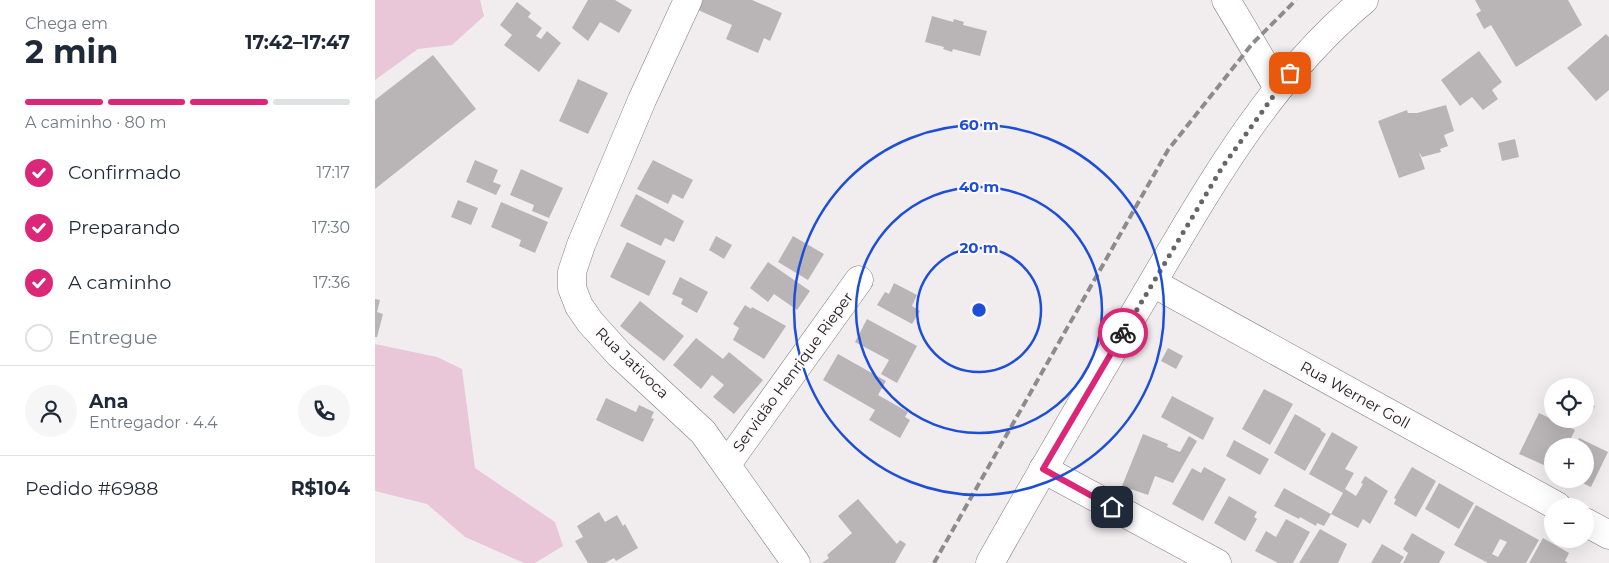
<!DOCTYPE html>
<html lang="pt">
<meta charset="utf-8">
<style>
body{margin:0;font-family:Montserrat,sans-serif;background:#f6f6f7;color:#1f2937;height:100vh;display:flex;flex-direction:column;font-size:19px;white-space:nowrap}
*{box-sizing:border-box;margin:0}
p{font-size:16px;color:#747a83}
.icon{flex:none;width:28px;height:28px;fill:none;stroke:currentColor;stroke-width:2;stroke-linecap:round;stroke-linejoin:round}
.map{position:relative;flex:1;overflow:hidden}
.drawer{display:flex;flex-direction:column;background:#fff;width:375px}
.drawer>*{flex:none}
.controls{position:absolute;left:1169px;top:378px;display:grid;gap:10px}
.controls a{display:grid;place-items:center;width:50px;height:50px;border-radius:50%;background:#fff;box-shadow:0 5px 20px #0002;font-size:25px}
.pin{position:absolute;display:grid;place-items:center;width:42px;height:42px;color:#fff;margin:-21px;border-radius:10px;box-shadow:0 2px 8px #0006}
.courier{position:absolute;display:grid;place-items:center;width:50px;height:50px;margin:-25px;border:4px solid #db2777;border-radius:50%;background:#fff;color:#222;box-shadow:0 1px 6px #0007}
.headline em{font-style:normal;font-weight:700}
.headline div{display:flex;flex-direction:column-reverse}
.headline{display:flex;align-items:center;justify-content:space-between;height:85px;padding:0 25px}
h1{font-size:32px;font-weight:700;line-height:38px}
.bar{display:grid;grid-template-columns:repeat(4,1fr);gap:8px 5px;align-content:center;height:60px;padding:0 25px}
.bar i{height:6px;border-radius:4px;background:#e0e1e3}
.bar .current{background:#db2777}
.bar p{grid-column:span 4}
.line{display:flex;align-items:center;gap:12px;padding:0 25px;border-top:1px solid #e0e1e3}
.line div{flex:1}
.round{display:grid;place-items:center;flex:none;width:52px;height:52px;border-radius:26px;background:#f6f6f7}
ol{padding:0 25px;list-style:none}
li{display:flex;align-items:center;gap:15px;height:55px}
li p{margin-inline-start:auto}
li .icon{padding:5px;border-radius:50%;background:#db2777;color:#fff;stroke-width:4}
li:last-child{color:#747a83}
li i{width:28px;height:28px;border:2px solid #e0e1e3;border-radius:50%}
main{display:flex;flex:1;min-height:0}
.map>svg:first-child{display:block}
.green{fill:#e9c7d8}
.building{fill:#b9b5b7;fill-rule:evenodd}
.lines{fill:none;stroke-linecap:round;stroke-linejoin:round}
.minor-casing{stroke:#807c7e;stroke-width:29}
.major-casing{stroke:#807c7e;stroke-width:29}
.minor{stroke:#fff;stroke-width:28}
.major{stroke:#fff;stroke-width:28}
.rail{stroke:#8e8b8d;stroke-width:4;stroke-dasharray:8 4;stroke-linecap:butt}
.done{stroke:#676566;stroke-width:5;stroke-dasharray:0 9}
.route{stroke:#db2777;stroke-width:6}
.ring{fill:none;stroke:#1d4ed8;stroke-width:2.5}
.labels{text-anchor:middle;stroke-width:4;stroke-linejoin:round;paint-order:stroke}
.street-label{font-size:15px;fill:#1d1c1d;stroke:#fefafc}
.centre{fill:#1d4ed8;stroke:#fefafc;stroke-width:2.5}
.ring-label{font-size:15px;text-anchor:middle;font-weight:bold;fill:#1d4ed8;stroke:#fefafc;stroke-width:4;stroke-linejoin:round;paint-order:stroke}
</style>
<main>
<section class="drawer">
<div class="headline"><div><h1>2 min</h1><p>Chega em</p></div><em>17:42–17:47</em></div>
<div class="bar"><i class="current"></i><i class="current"></i><i class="current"></i><i></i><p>A caminho · 80 m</p></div>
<ol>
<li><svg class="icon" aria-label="check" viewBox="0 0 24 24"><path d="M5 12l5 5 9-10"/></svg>Confirmado<p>17:17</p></li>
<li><svg class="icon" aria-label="check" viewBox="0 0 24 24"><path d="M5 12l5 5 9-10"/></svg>Preparando<p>17:30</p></li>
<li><svg class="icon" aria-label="check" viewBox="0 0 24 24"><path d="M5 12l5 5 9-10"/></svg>A caminho<p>17:36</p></li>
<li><i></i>Entregue</li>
</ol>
<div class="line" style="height:90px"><a class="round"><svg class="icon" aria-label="person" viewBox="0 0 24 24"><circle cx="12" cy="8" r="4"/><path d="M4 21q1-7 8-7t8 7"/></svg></a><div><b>Ana</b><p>Entregador · 4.4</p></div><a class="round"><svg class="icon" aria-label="phone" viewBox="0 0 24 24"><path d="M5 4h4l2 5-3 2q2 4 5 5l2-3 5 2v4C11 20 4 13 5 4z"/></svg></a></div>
<div class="line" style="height:65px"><div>Pedido #6988</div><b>R$104</b></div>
</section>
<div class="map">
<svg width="1234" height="563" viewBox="0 0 1234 563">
<rect width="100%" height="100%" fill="#f1edef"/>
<!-- green -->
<path class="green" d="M0,0H105L109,16L77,45L43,49L0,80Z
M0,344L62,357L87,369L100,468L180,522L188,546L160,563H149L90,537L52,504L0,491Z"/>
<!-- building -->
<path class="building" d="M213,0H240L257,10L244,33L225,22L213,41L197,28Z
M328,0H377L407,13L395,41L389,38L383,53L351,39L357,25L323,10Z
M1100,0H1193L1207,25L1141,67L1116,25L1109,29L1101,14L1106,11Z
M142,2L156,13L153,17L167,28L161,36L166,39L172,31L186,43L164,72L129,45L137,35L125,25Z
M557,16L578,22L579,19L589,22L588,25L612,31L605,56L578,49L577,52L568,49L569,47L550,42Z
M1231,34L1234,37V90L1221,101L1192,68Z
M1104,51L1127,82L1117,90L1123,99L1108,110L1097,97L1085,106L1066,80Z
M58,55L101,109L0,189V100Z
M203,79L233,93L213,134L184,121Z
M1071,105L1079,131L1069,135L1073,146L1065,149L1066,152L1047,157L1044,152L1050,169L1024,178L1003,121L1032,110L1033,113H1042Z
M1140,139L1144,157L1127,161L1123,143Z
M100,160L123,170L118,182L126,185L121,195L91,182Z
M278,160L318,180L308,199L298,194L293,204L262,189Z
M146,169L188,188L174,218L157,211L159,205L135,195Z
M261,194L309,221L299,242L290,238L286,246L245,226Z
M83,200L103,208L96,225L76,217Z
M126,202L173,222L160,253L144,246L146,240L116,227Z
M341,236L357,245L349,259L334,250Z
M418,236L449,254L433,280L403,262Z
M252,242L291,261L274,296L235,277Z
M393,262L435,291L422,310L399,294L393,302L375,288Z
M305,277L333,292L322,313L306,304L308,299L297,294Z
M519,283L542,295L537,306L545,311L537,324L502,305L510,292L514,294Z
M0,299L5,300L2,312L8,314L2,337H0Z
M265,301L309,336L289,361L245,326Z
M370,305L376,309L377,307L411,326L389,359L358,340L364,328L358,324Z
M492,319L542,346L522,383L506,374L514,360L480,342Z
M321,338L348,359L354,352L388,380L359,414L338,397L349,385L337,375L326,389L298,365Z
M793,348L808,356L801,369L786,361Z
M463,354L511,381L503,395L533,412L530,417L535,420L525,438L494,420L500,410L448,380Z
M889,389L918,404L895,445L867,429Z
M797,396L839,418L828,440L786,417Z
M231,398L261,412L264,405L279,412L276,418L279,419L268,442L221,420Z
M1210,402L1220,406L1214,417L1210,415Z
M1164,413L1200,430L1192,446H1178V469L1144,454Z
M920,414L946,429L945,430L951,434L930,471L899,453Z
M957,432L983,447L970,469L979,473L970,489L981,496L988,484L986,483L990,476L1013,491L995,524L988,519L983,528L956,514L968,493L934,474Z
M768,434L793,444L792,447L805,452L814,436L822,441L798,483L780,476L773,495L747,486Z
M1204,438L1233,452L1216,487L1199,479H1210V446H1200Z
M859,440L894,459L885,475L851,456Z
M829,467L851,479L828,521L797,504L817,468L826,473Z
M1037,467L1061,481L1041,517L1019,504L1021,499L1019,498Z
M1064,483L1099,503L1084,529L1050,509Z
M909,488L956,514L949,526L942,523L941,526L925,517L924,519L899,506Z
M854,496L882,512L879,517L882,519L870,541L839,523Z
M483,499L522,544L525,540L531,544L520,563H447L454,558L452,555L477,533L463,516Z
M1101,505L1164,540L1151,563H1113L1079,545ZM1125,539L1132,542L1123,557L1117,554Z
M224,512L230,522L242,515L248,526L250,524L263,548L241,561L239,558L230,563H213L200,541L208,537L202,526Z
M911,519L935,532L918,563H903L880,551L891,531L901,537Z
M945,529L972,544L963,563H924Z
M1037,533L1070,552L1064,563H1028L1033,553L1028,549Z
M1168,538L1194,553L1190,561L1193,563H1154Z
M1007,544L1029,557L1025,563H996Z"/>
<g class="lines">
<!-- minor casing -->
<g class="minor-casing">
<path id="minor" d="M313,0L267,100L206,245L197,272V288L204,306L215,322L244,354L328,432L421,563
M851,0L903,88
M778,283L1182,506
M352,464L484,280
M668,469L842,563
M1210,522L1234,535"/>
</g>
<!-- major casing -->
<g class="major-casing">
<path id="major" d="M615,563C666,472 719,382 772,292C834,187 894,79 989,0"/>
</g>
<!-- minor -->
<use href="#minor" class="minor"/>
<!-- major -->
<use href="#major" class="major"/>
<!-- rail -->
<path class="rail" d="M559,563L793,150L877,44L921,0"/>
</g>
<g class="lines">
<!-- done -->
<path class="done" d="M748,333L848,166L915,73"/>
<!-- route -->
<path class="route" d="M737,507L668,469L748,333"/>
</g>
<!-- distance rings -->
<g class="ring">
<circle cx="604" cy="310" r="62"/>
<circle cx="604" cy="310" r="123"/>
<circle cx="604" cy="310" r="185"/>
</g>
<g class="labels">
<!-- street labels -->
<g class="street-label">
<text transform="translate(257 363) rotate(44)" y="5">Rua Jativoca</text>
<text transform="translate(418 372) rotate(-54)" y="5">Servidão Henrique Rieper</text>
<text transform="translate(980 395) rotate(29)" y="5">Rua Werner Goll</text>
</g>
</g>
<circle cx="604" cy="310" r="8" class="centre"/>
<g class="ring-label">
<text x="604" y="130">60 m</text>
<text x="604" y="192">40 m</text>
<text x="604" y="253">20 m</text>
</g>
</svg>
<div class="controls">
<a><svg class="icon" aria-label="locate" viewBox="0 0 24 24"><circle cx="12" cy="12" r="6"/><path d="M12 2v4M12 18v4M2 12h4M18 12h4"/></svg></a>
<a>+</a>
<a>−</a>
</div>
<div class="pin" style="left:915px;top:73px;background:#ea580c"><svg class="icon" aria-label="bag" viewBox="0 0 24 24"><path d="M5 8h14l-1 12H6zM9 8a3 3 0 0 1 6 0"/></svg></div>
<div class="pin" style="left:737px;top:507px;background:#1f2937"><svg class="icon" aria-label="home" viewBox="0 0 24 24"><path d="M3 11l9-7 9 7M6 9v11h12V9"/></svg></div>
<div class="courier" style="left:748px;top:333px"><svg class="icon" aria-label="bike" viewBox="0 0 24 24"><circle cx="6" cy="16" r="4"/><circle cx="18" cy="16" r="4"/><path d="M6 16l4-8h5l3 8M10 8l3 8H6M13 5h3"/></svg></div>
</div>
</main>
